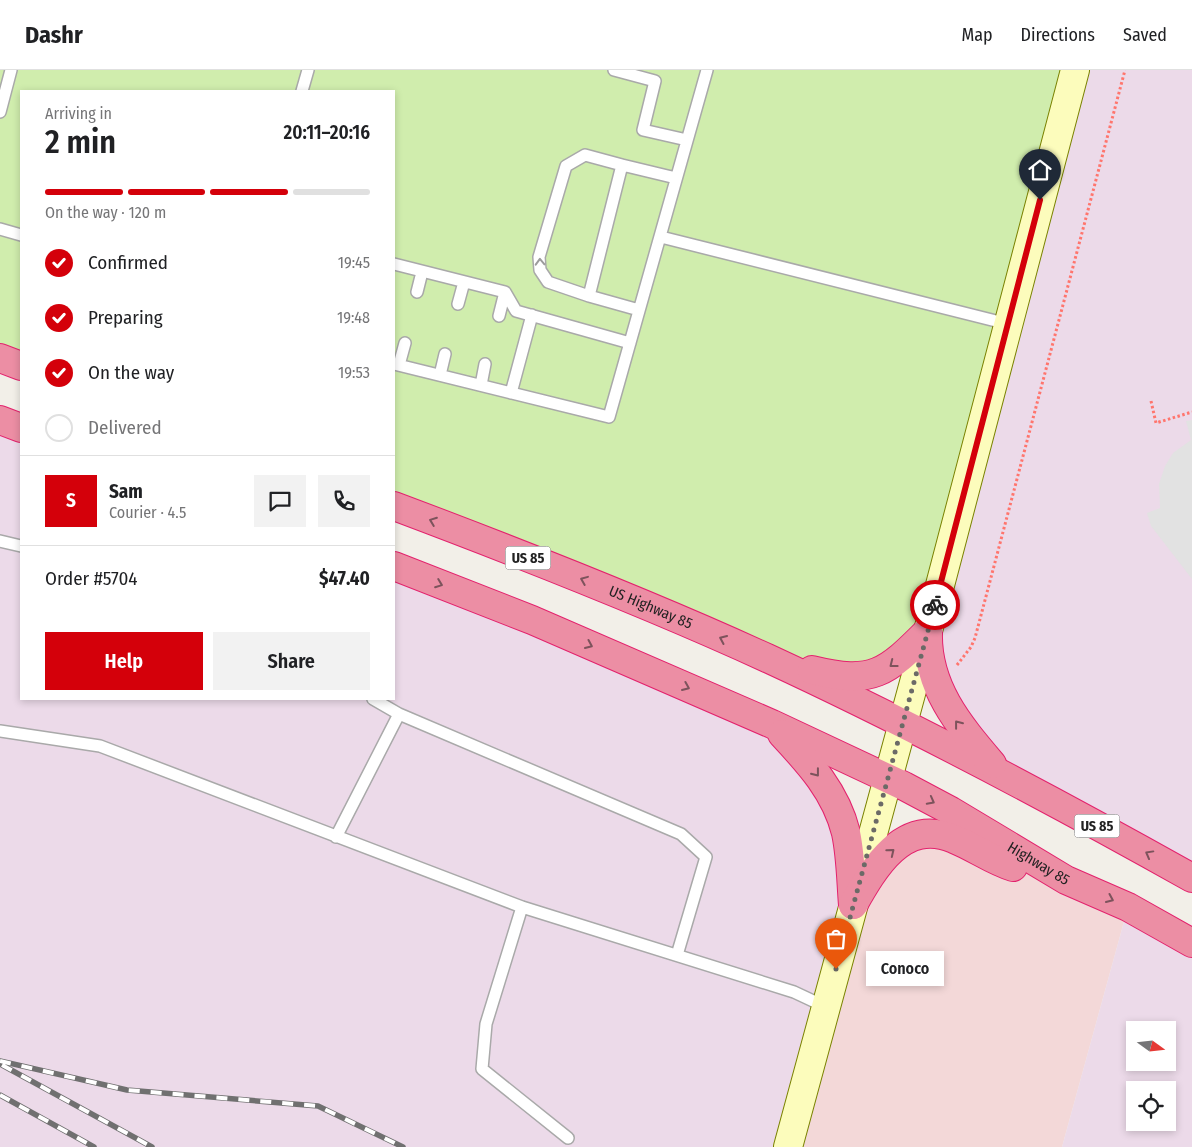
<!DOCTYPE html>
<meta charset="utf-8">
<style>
body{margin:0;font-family:"Fira Sans Condensed",sans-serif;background:#f2f2f2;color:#202124;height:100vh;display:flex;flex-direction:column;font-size:19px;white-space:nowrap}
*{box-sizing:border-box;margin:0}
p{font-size:16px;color:#757577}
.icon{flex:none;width:28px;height:28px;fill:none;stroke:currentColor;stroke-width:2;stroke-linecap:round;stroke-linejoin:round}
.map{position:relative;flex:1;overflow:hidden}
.drawer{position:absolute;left:20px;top:20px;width:375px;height:610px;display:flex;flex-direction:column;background:#fff;border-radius:0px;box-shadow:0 2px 8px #0003}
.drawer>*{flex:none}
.needle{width:32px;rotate:105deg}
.tools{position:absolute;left:1126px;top:951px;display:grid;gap:10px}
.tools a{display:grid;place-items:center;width:50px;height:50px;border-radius:0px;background:#fff;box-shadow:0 2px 8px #0003;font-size:25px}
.pin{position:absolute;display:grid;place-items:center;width:42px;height:42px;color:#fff;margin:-51px -21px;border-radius:50% 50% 50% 0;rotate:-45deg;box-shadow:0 0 5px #0007}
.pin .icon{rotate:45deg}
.courier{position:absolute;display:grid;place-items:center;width:50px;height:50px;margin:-25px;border:4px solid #d4000a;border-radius:50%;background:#fff;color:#222;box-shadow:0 1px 6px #0007}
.bubble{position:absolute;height:35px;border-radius:0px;background:#fff;box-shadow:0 2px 8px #0003;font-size:16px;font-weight:600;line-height:35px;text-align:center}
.head em{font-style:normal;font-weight:600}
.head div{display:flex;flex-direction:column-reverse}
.head{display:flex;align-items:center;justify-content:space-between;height:85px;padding:0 25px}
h1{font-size:32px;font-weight:600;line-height:38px}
.bar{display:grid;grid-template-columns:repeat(4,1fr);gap:8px 5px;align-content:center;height:60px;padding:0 25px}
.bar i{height:6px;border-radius:4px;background:#e0e0e0}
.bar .selected{background:#d4000a}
.bar p{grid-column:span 4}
.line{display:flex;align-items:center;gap:12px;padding:0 25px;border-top:1px solid #e0e0e0}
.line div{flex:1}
.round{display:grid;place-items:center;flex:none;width:52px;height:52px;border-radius:0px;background:#f2f2f2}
ol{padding:0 25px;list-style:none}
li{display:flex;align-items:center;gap:15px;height:55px}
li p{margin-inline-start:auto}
li .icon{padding:5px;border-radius:50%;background:#d4000a;color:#fff;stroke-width:4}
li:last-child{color:#757577}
li i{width:28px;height:28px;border:2px solid #e0e0e0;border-radius:50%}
.cta{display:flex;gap:10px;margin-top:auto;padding:10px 25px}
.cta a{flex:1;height:58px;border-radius:0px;background:#d4000a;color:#fff;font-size:20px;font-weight:600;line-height:58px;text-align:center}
.cta a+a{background:#f2f2f2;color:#202124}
header{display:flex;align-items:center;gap:30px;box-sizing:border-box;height:70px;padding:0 25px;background:#fff;border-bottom:1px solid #e0e0e0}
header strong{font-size:24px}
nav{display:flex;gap:28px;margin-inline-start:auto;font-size:18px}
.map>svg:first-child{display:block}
.commercial{fill:#f3d8d8}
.industrial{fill:#ecdae9;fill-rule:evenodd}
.grass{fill:#d0edad}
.parking{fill:#e2e2e2}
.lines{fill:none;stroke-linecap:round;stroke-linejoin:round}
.lane-casing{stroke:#a9a9a9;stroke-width:14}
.secondary-casing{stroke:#7a8200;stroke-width:30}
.highway-casing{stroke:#e3226d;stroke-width:30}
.path{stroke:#ff756d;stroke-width:3;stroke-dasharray:2.5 2.5;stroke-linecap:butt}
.lane{stroke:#fff;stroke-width:11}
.secondary{stroke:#fcfcbc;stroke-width:28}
.highway{stroke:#ec8ea4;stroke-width:28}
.rail-casing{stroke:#707070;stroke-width:5.5}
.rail{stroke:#fff;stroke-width:4;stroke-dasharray:11;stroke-linecap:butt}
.oneway{stroke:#9c9c9c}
.oneway2{stroke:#7d535c}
.done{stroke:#6b6a67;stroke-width:5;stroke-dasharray:0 9}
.route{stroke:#d4000a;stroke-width:6}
.labels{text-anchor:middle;stroke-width:5;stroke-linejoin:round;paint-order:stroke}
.shield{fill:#fff;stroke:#646464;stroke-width:1}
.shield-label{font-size:14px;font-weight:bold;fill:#222}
.street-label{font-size:15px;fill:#222;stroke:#fff}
</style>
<header>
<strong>Dashr</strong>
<nav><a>Map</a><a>Directions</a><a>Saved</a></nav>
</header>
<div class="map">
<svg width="1192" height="1077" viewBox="0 0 1192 1077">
<rect width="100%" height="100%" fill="#f2efe8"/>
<!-- commercial -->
<path class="commercial" d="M920,765L1128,837L1062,1077H788L852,842Z"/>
<!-- industrial -->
<path class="industrial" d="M1075,0H1192V808L1041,725L960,657L932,602Z
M0,350L21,358V629H394V496L772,654L817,704L852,842L788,1077H0Z
M1128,837L1192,873V1077H1062ZM1135,960H1168V992H1135ZM1135,1020H1168V1052H1135Z"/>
<!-- grass -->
<path class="grass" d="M0,0H1075L928,561L903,586L838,606L394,436V21H21V296L0,288Z"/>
<!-- parking -->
<path class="parking" d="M1192,350V509L1151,456L1147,443L1160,438L1159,414L1165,396L1173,383L1191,370L1186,351Z"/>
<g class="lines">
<!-- lane casing -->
<g class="lane-casing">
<path id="lane" d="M614,0L655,11L643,60L687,70
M302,21L308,0
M0,42L11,0
M0,159L21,165
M661,167L1008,254
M394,194L505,222L516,241L630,273
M417,222L422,202
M589,226L548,212L540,200L539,187L566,96L585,85L622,95
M458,234L464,212
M639,240L589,226L622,95L676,108
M499,246L505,222
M394,294L609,347L707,0
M399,295L405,273
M440,305L445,284
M481,315L485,294
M511,323L532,245
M0,471L21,476
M399,644L681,764L706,787L677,885
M0,661L100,676L522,837L794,922L826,937
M336,767L399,644L373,629
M522,837L486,954L482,999L568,1068"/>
</g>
<!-- secondary casing -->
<g class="secondary-casing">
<path id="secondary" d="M788,1077L928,561L1075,0"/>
</g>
<!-- highway casing -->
<g class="highway-casing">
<g id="highway">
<path d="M0,288L21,296"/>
<path d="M0,350L21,358"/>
<path id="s1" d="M394,436C519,483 645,532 767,588C912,655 1053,730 1192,808"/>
<path id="s2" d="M394,496L532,550L772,654L904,716L951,741L1066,810L1128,837L1192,873"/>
<path d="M928,561C926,616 958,654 992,694"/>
<path d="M812,600C873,615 886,603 928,561"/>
<path d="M782,664C809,693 836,722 846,763C851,786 851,811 853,835"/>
<path d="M853,835C874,798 903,747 954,769C974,777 993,791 1013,797"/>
</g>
</g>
<!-- path -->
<path class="path" d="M1151,331L1156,353L1192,342
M957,595L971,577L975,568L1125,0"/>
<!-- lane -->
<use href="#lane" class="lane"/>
<!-- secondary -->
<use href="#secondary" class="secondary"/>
<!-- highway -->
<use href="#highway" class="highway"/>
<!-- rail casing -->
<g class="rail-casing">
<path id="rail" d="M0,991L127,1020L318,1036L403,1077
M2,995L152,1077
M0,1025L94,1077"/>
</g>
<!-- rail -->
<use href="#rail" class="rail"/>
</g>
<!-- one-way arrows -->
<defs><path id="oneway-chevron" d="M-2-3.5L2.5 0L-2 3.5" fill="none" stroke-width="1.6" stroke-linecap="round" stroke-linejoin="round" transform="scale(1.25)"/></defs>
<use class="oneway" href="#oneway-chevron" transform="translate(540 192) rotate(-92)"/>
<g class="oneway2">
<use href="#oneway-chevron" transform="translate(433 451) rotate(-159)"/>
<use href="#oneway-chevron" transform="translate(584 510) rotate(-158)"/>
<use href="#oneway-chevron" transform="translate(439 514) rotate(21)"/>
<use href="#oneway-chevron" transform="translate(723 569) rotate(-156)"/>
<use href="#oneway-chevron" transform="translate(589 575) rotate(24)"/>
<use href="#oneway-chevron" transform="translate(893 594) rotate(142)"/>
<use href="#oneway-chevron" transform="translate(686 617) rotate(23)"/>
<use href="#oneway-chevron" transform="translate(958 654) rotate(-128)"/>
<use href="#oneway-chevron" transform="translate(816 703) rotate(52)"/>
<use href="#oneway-chevron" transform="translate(931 731) rotate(28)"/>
<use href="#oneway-chevron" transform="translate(891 782) rotate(-39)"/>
<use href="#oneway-chevron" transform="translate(1149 784) rotate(-151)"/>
<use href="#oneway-chevron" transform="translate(1110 829) rotate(24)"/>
</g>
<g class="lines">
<!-- done -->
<path class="done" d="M836,899L935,535"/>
<!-- route -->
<path class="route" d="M935,535L1040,130"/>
</g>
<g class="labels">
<!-- shield labels -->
<g class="shield">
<rect x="505.5" y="476.5" width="45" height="23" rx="4"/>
<rect x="1074.5" y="744.5" width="45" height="23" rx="4"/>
</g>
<g class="shield-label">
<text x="528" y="493">US 85</text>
<text x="1097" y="761">US 85</text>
</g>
<!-- street labels -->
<g class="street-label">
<text dy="5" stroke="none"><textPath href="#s1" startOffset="276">US Highway 85</textPath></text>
<text dy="5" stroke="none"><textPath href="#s2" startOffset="711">Highway 85</textPath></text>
</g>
</g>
</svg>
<div class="tools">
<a><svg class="needle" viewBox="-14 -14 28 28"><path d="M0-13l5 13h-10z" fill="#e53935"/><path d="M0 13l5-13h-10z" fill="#757577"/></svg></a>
<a><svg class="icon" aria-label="locate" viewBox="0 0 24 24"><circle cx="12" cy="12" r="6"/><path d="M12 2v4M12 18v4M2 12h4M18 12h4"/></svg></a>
</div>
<div class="pin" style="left:836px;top:899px;background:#ea580c"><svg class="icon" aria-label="bag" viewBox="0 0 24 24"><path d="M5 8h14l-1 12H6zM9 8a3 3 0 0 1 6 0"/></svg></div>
<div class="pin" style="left:1040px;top:130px;background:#1f2937"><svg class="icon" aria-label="home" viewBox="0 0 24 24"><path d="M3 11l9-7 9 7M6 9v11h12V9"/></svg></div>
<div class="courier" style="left:935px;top:535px"><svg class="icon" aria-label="bike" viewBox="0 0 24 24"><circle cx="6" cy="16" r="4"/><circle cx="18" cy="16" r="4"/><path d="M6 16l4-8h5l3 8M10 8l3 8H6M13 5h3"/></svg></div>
<div class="bubble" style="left:866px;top:881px;width:78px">Conoco</div>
<section class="drawer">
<div class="head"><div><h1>2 min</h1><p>Arriving in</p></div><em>20:11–20:16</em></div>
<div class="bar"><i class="selected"></i><i class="selected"></i><i class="selected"></i><i></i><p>On the way · 120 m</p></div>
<ol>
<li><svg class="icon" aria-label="check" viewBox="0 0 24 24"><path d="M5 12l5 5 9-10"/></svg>Confirmed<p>19:45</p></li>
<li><svg class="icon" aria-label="check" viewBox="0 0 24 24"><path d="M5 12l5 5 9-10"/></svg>Preparing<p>19:48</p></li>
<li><svg class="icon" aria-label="check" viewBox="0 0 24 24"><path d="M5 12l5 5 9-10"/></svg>On the way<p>19:53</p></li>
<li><i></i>Delivered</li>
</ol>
<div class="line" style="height:90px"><b class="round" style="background:#d4000a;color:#fff">S</b><div><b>Sam</b><p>Courier · 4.5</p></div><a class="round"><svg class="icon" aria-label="chat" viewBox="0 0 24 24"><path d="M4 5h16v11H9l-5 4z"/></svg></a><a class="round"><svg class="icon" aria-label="phone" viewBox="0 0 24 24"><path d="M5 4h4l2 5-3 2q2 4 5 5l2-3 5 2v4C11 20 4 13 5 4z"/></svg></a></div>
<div class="line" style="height:65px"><div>Order #5704</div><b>$47.40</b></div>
<div class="cta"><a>Help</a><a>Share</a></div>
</section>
</div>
